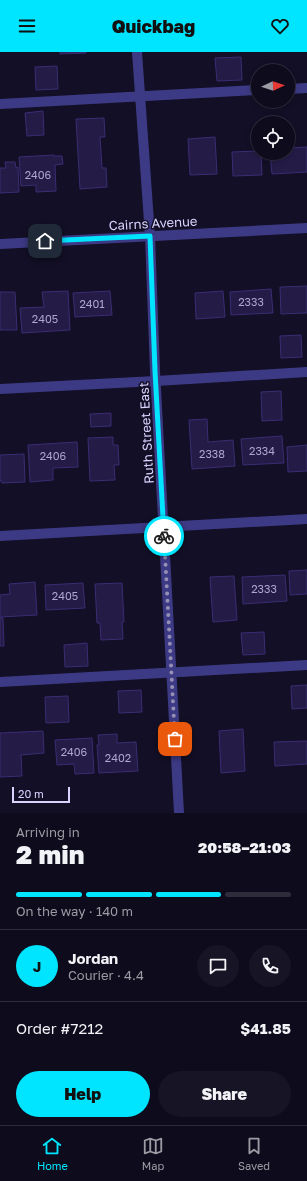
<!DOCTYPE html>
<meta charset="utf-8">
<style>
body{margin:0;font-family:"Golos Text",sans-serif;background:#171425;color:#f1f3f6;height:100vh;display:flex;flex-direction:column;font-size:15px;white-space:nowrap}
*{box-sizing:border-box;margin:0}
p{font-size:13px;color:#9b9ba3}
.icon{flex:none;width:22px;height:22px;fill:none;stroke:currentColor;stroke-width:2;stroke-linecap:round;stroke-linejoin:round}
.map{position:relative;height:761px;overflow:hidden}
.details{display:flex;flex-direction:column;background:#0e0b1c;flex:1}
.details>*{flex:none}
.needle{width:26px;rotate:87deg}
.tools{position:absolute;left:251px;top:12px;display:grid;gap:8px}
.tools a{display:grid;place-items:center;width:44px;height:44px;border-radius:50%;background:#0e0b1c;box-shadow:0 2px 6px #0003,0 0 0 1px #2e2b3b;font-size:20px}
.scale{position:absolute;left:12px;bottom:10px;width:58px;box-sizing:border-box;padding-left:4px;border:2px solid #d9d4ff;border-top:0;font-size:11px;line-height:14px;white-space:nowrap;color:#d9d4ff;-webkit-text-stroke:3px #130f26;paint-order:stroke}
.pin{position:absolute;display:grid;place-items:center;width:34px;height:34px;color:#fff;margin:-17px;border-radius:8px;box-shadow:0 2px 6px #0006}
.courier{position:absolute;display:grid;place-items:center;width:40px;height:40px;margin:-20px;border:3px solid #00e5ff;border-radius:50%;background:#fff;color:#222;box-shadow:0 1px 5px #0007}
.headline em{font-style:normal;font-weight:800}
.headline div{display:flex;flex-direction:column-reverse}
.headline{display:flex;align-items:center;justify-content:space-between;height:68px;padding:0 16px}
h1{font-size:26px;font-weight:800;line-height:30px}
.bar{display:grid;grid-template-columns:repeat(4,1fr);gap:6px 4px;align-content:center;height:48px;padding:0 16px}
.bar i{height:5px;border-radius:3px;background:#2e2b3b}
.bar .selected{background:#00e5ff}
.bar p{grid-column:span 4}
.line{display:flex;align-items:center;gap:10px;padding:0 16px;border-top:1px solid #2e2b3b}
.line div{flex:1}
.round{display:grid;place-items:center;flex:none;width:42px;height:42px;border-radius:21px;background:#171425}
.action{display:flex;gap:8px;margin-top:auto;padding:8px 16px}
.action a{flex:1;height:46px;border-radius:24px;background:#00e5ff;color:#111;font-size:16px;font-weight:800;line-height:46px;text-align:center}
.action a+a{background:#171425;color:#f1f3f6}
header{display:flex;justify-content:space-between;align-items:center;height:52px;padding:0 16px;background:#00e5ff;color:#111;font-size:18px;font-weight:800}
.tabs{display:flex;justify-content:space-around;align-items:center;height:56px;border-top:1px solid #2e2b3b;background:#0e0b1c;font-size:11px;color:#9b9ba3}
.tabs a{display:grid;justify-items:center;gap:2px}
.tabs .selected{color:#00e5ff}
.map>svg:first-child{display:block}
.building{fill:#241b47;stroke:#3b2d73}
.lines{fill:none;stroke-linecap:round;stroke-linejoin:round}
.service{stroke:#3d3a85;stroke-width:10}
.minor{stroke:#3d3a85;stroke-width:10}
.tertiary{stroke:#3d3a85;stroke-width:10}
.done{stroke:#948fb3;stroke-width:4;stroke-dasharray:0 7.2}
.route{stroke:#00e5ff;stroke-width:5}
.labels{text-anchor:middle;stroke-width:3;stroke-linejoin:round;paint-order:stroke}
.number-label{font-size:11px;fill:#aca6d1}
.street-label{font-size:13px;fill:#d9d4ff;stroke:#130f26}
</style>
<header><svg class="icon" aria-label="menu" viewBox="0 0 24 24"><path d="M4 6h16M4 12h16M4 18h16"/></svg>Quickbag<svg class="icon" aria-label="heart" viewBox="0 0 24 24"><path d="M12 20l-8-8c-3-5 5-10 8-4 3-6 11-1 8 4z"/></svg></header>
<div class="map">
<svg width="307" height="761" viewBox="0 0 307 761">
<rect width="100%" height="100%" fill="#130f26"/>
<!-- building -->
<path class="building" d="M60,0H86V1L60,2Z
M241,5L242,28L217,29L215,6Z
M57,14L58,37L36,38L35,15Z
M43,59L44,83L27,84L25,61Z
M104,66L105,85H100L102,116H106L107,135L80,137L76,67Z
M215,85L217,122L190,123L188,87Z
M307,95V120L272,122L270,101H288V96Z
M258,99V101H261L262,123L233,124L232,100Z
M54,103V104H62L63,112L55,113L56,139L36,140V133L21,134L19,105Z
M5,110H15L16,116L18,115L19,140L0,141V116H6Z
M307,234V261L281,262L280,235Z
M271,237L273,261L231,263L230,240Z
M68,239L70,278L22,281L20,256L44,255L42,240Z
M110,239L112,263L75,265L73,241Z
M223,239L225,265L196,267L195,241Z
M0,240H15L17,278H0Z
M301,283L302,305L281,306L280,284Z
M281,339L282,368L262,369L261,340Z
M111,361V374L91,375L90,362Z
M207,367L208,390L233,388L235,414L192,417L189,368Z
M282,384L284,411L243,413L241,387Z
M113,385V393H118L119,413H114L115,428L90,429L88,386Z
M77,390L78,415L53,416V428L30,430L28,393Z
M307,393V419L288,420L287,395Z
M24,402L25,430L2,431V429H0V403Z
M307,518V542L290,543L289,519Z
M285,523L287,549L243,552L242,525Z
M234,524L237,568L213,570L210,525Z
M35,530L37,563L0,565V543L10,542L9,532Z
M83,531L85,556L46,558L45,533Z
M122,531L124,570H122L123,587L101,588L100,571H97L95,532Z
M0,566H3L4,594H0Z
M264,580L265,602L243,603L241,581Z
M87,591L88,614L65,615L64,593Z
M307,633V656L292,657L291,634Z
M141,638L142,660L119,661L118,639Z
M68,644L69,670L46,671L45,645Z
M243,677L245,719L221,721L219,679Z
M43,679L44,701L21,703L22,724L0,725V681Z
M117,682V691L136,690L138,719L99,721L97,693H99L98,683Z
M92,686L94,721L75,722L74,712L57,713L55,688Z
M307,689V712L275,714L274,690Z"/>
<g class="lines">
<!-- service -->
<path class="service" d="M288,37L307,36
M0,52L258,38
M0,337L156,329L307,320
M0,630L307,613"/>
<!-- minor -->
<path class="minor" d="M0,192L307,176
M0,484L307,467"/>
<!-- tertiary -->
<path class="tertiary" d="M137,0L150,184L155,319L179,761"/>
</g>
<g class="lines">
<!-- done -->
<path class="done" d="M164,484L175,687"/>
<!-- route -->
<path class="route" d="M45,189L150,184L155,319L164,484"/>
</g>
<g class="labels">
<!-- number labels -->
<g class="number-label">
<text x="38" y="127">2406</text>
<text x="251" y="254">2333</text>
<text x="92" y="256">2401</text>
<text x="45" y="271">2405</text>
<text x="262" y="403">2334</text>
<text x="212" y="406">2338</text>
<text x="53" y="408">2406</text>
<text x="264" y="541">2333</text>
<text x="65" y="548">2405</text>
<text x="74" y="704">2406</text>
<text x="118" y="710">2402</text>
</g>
<!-- street labels -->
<g class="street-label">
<text transform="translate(153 171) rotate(-3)" y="5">Cairns Avenue</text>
<text transform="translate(146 381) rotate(-93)" y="5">Ruth Street East</text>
</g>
</g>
</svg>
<div class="tools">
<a><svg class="needle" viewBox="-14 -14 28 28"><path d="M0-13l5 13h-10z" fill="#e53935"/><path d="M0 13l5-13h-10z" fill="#9b9ba3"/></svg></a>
<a><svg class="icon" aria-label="locate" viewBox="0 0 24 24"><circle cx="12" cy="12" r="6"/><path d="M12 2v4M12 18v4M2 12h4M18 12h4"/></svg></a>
</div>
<div class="scale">20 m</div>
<div class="pin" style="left:175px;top:687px;background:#ea580c"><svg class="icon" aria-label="bag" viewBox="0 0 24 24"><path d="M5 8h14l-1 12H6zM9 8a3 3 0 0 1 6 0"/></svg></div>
<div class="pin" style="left:45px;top:189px;background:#1f2937"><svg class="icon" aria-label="home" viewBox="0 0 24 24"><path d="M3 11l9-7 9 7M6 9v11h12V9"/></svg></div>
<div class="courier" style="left:164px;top:484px"><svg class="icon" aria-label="bike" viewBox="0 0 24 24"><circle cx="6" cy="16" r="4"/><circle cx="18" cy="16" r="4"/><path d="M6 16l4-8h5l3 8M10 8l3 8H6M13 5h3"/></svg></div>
</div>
<section class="details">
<div class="headline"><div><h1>2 min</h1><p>Arriving in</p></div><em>20:58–21:03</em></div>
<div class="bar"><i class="selected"></i><i class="selected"></i><i class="selected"></i><i></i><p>On the way · 140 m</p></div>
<div class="line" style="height:72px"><b class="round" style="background:#00e5ff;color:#111">J</b><div><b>Jordan</b><p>Courier · 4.4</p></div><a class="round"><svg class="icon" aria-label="chat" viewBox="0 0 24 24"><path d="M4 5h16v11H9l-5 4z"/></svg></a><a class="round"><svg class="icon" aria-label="phone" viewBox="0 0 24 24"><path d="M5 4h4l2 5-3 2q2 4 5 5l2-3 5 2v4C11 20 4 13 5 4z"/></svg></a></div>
<div class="line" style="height:52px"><div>Order #7212</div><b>$41.85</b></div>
<div class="action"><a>Help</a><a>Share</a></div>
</section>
<nav class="tabs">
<a class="selected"><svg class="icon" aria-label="home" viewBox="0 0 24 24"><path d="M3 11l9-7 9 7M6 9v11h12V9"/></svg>Home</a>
<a><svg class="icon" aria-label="map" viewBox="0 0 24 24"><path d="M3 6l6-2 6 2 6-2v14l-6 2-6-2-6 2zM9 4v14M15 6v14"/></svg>Map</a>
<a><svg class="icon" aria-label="saved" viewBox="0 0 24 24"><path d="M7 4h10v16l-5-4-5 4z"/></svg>Saved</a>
</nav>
